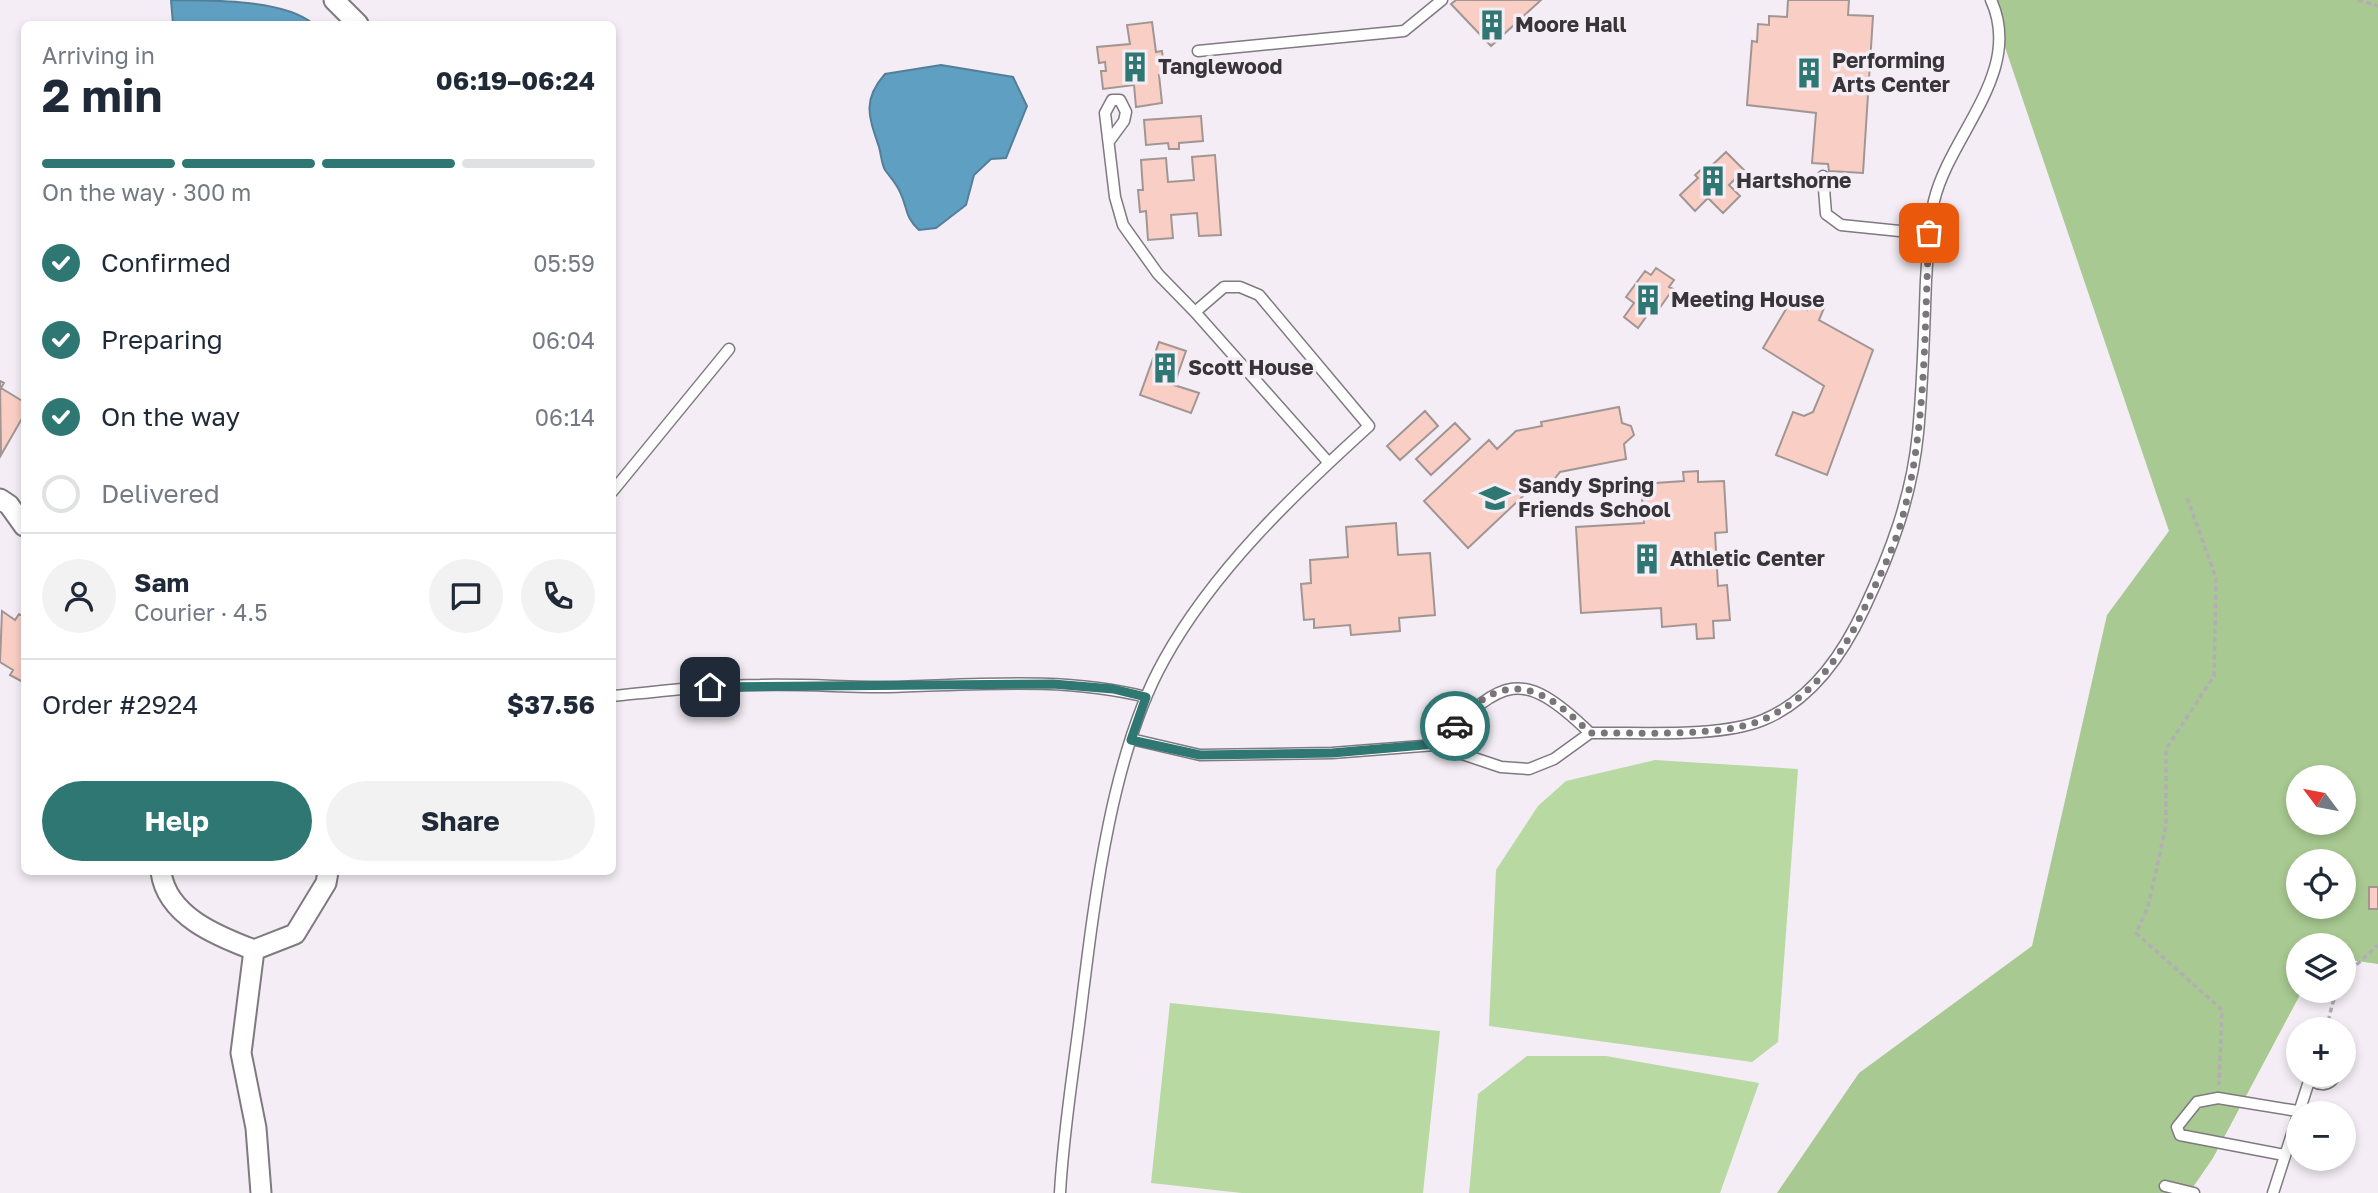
<!DOCTYPE html>
<meta charset="utf-8">
<style>
body{margin:0;font-family:"Golos Text",sans-serif;background:#f2f2f3;color:#1f2937;height:100vh;display:flex;flex-direction:column;font-size:26px;white-space:nowrap}
*{box-sizing:border-box;margin:0}
p{font-size:23px;color:#747a83}
.icon{flex:none;width:38px;height:38px;fill:none;stroke:currentColor;stroke-width:2;stroke-linecap:round;stroke-linejoin:round}
.map{position:relative;flex:1;overflow:hidden}
.side{position:absolute;left:21px;top:21px;width:595px;height:854px;display:flex;flex-direction:column;background:#fff;border-radius:10px;box-shadow:0 4px 10px #0003}
.side>*{flex:none}
.needle{width:46px;rotate:302deg}
.buttons{position:absolute;left:2286px;top:765px;display:grid;gap:14px}
.buttons a{display:grid;place-items:center;width:70px;height:70px;border-radius:50%;background:#fff;box-shadow:0 4px 10px #0003;font-size:35px}
.pin{position:absolute;display:grid;place-items:center;width:60px;height:60px;color:#fff;margin:-30px;border-radius:14px;box-shadow:0 4px 10px #0006}
.courier{position:absolute;display:grid;place-items:center;width:70px;height:70px;margin:-35px;border:5px solid #2f7772;border-radius:50%;background:#fff;color:#222;box-shadow:0 2px 9px #0007}
.overview em{font-style:normal;font-weight:700}
.overview div{display:flex;flex-direction:column-reverse}
.overview{display:flex;align-items:center;justify-content:space-between;height:119px;padding:0 21px}
h1{font-size:46px;font-weight:700;line-height:52px}
.bar{display:grid;grid-template-columns:repeat(4,1fr);gap:10px 7px;align-content:center;height:84px;padding:0 21px}
.bar i{height:9px;border-radius:5px;background:#e0e1e3}
.bar .on{background:#2f7772}
.bar p{grid-column:span 4}
.line{display:flex;align-items:center;gap:18px;padding:0 21px;border-top:2px solid #e0e1e3}
.line div{flex:1}
.round{display:grid;place-items:center;flex:none;width:74px;height:74px;border-radius:37px;background:#f2f2f3}
ol{padding:0 21px;list-style:none}
li{display:flex;align-items:center;gap:21px;height:77px}
li p{margin-inline-start:auto}
li .icon{padding:7px;border-radius:50%;background:#2f7772;color:#fff;stroke-width:4}
li:last-child{color:#747a83}
li i{width:38px;height:38px;border:4px solid #e0e1e3;border-radius:50%}
.button{display:flex;gap:14px;margin-top:auto;padding:14px 21px}
.button a{flex:1;height:80px;border-radius:42px;background:#2f7772;color:#fff;font-size:28px;font-weight:700;line-height:80px;text-align:center}
.button a+a{background:#f2f2f3;color:#1f2937}
.map>svg:first-child{display:block}
.green{fill:#b8d9a2}
.forest{fill:#a8c991;fill-rule:evenodd}
.water{fill:#5e9fc2;stroke:#537f99;stroke-width:2}
.building{fill:#f9cec4;stroke:#a19694;stroke-width:2}
.lines{fill:none;stroke-linecap:round;stroke-linejoin:round}
.service-casing{stroke:#7f7980;stroke-width:13}
.minor-casing{stroke:#7f7980;stroke-width:23}
.path{stroke:#b3aeb4;stroke-width:3.5;stroke-dasharray:5 3.5;stroke-linecap:butt}
.service{stroke:#fff;stroke-width:10}
.minor{stroke:#fff;stroke-width:19}
.done{stroke:#7a757a;stroke-width:7;stroke-dasharray:0 12.6}
.route{stroke:#2f7772;stroke-width:9}
.labels{text-anchor:middle;stroke-width:7;stroke-linejoin:round;paint-order:stroke}
.poi-label{font-size:21px;font-weight:bold;fill:#383538;stroke:#f4edf5;text-anchor:start}
</style>
<div class="map">
<svg width="2378" height="1193" viewBox="0 0 2378 1193">
<rect width="100%" height="100%" fill="#f4edf5"/>
<!-- green -->
<path class="green" d="M1655,760L1798,769L1778,1042L1752,1062L1489,1026L1496,870L1538,806L1566,781Z
M1170,1003L1440,1031L1423,1193H1242L1151,1183Z
M1527,1056H1606L1759,1083L1720,1193H1469L1478,1094Z"/>
<!-- forest -->
<path class="forest" d="M1989,0H2378V964L2343,959V945H2298V990L2302,991L2213,1158L2189,1193H1777L1859,1073L2032,946L2107,615L2169,531ZM2298,777H2343V822H2298ZM2298,861H2343V906H2298Z"/>
<!-- water -->
<path class="water" d="M171,0C213,0 286,0 313,24H173Z
M941,65L1013,77L1027,106L1006,158L991,159L974,175L966,205L936,228L919,230C904,216 908,208 900,192C896,183 890,177 885,170C881,163 881,151 878,144C868,115 863,99 885,74Z"/>
<!-- building -->
<path class="building" d="M1456,0H1541L1491,46L1451,4Z
M1788,0H1849L1848,15L1873,16L1863,173L1829,171L1828,164L1812,163L1816,113L1747,105L1752,41L1757,42L1758,24L1769,25V16L1787,17Z
M1152,22L1156,52L1162,51L1165,74L1159,75L1162,103L1136,107L1134,85L1103,89L1101,71H1106L1105,62L1099,63L1097,47L1130,44L1127,25Z
M1201,116L1203,141L1179,143V149H1169L1168,143L1146,145L1144,120Z
M1726,152L1744,170L1729,185L1740,196L1723,213L1708,198L1695,211L1680,195L1698,178L1695,175L1704,167L1707,170Z
M1215,155L1221,235L1199,236L1197,213L1171,215L1173,238L1148,240L1146,211L1140,212L1138,190H1143L1141,160L1166,158L1168,182L1194,180L1192,157Z
M1656,268L1674,280L1669,287L1673,289L1659,309L1654,306L1638,328L1624,317L1634,303L1626,297L1645,271L1651,275Z
M1792,299L1807,310L1812,301L1824,308L1819,320L1873,350L1827,475L1776,455L1793,412L1804,416L1813,412L1824,386L1763,348Z
M1159,342L1186,351L1174,385L1199,393L1191,413L1140,395Z
M0,381L4,383L1,388L24,402V415L1,455Z
M1619,407L1622,423L1631,426L1634,435L1624,444L1626,459L1560,472L1549,486H1542L1538,482L1468,548L1424,501L1489,440L1497,449L1516,431L1542,426L1541,422Z
M1425,411L1438,426L1400,460L1387,446Z
M1455,423L1470,439L1431,475L1416,459Z
M1698,471V482L1724,481L1727,532L1715,533L1718,586L1727,585L1730,620L1713,621L1714,638L1697,639L1696,624L1662,627L1661,608L1581,613L1576,527L1644,523L1641,484L1684,481L1683,472Z
M1396,523L1398,555L1430,553L1435,615L1399,618L1400,631L1351,635L1350,625L1314,628V619L1304,620L1301,584L1311,583L1310,560L1348,557L1346,527Z
M2,611L15,620L19,614L24,617L23,682L10,675L13,670L0,662Z
M2369,887H2378V909H2369Z"/>
<g class="lines">
<!-- service casing -->
<g class="service-casing">
<path id="service" d="M1198,51L1404,31L1442,0
M1110,140L1124,121L1126,112L1120,100H1112L1105,113L1115,197L1123,225L1158,274L1195,312
M1823,176L1826,214L1841,225L1929,234
M612,492L729,349
M612,696C662,691 711,685 760,685C803,684 845,687 888,687C974,685 1062,676 1146,697
M1590,733C1639,732 1720,738 1763,720C1812,700 1843,654 1864,609C1891,552 1912,496 1918,433C1923,382 1924,331 1926,280C1928,254 1928,227 1934,201C1950,134 2024,72 1991,0
M1131,739L1200,755L1332,753L1435,745L1501,767L1529,769L1554,759L1590,733C1517,662 1501,683 1435,745
M2308,1074C2315,1087 2329,1088 2336,1074
M2284,1155L2180,1135L2177,1127L2197,1102L2218,1098L2297,1111
M2165,1186L2194,1193
M1060,1193C1063,1137 1072,1080 1079,1025C1093,913 1109,758 1164,660C1213,571 1294,494 1369,426L1259,295L1240,287H1224L1195,312L1329,463
M2273,1193L2310,1078"/>
</g>
<!-- minor casing -->
<g class="minor-casing">
<path id="minor" d="M334,0L358,24
M0,499L9,505L24,526
M161,872C167,916 217,936 254,950L241,1053L256,1128L261,1193
M254,950L295,934L326,883L328,872"/>
</g>
<!-- path -->
<path class="path" d="M2358,0L2378,6
M2187,498L2216,578L2214,676L2166,749V826L2148,907L2136,933L2222,1010L2219,1085
M2343,986L2354,967L2378,945
M2326,1029L2333,1002L2340,990"/>
<!-- service -->
<use href="#service" class="service"/>
<!-- minor -->
<use href="#minor" class="minor"/>
</g>
<g class="lines">
<!-- done -->
<path class="done" d="M1455,726C1464,717 1475,703 1487,697C1528,674 1561,705 1590,733C1637,732 1723,738 1764,719C1813,697 1843,654 1865,607C1878,579 1894,549 1902,519C1927,427 1924,328 1929,233"/>
<!-- route -->
<path class="route" d="M710,687L1053,684L1113,689L1146,697L1131,740L1200,755L1332,753L1435,744L1455,726"/>
</g>
<!-- icons -->
<defs>
<g id="building-bare" transform="scale(2.415)"><path d="M-4-6H4V6H1V3H-1V6H-4ZM-2.5-4.3h1.7v1.8h-1.7ZM.8-4.3h1.7v1.8H.8ZM-2.5-1h1.7V.8h-1.7ZM.8-1h1.7V.8H.8Z" fill="#2f7772" stroke="#f4edf5" stroke-width="2.5" paint-order="stroke"/></g>
<g id="school-bare" transform="scale(2.415)"><path d="M0-5L7-2L0 1L-7-2ZM-4 1L0 2.5L4 1V4Q0 6-4 4Z" fill="#2f7772" stroke="#f4edf5" stroke-width="2.5" paint-order="stroke"/></g>
</defs>
<g fill-rule="evenodd">
<use href="#building-bare" x="1492" y="25"/>
<use href="#building-bare" x="1135" y="67"/>
<use href="#building-bare" x="1809" y="73"/>
<use href="#building-bare" x="1713" y="181"/>
<use href="#building-bare" x="1648" y="300"/>
<use href="#building-bare" x="1165" y="368"/>
<use href="#school-bare" x="1495" y="498"/>
<use href="#building-bare" x="1647" y="559"/>
</g>
<g class="labels">
<!-- poi labels -->
<g class="poi-label">
<text x="1515" y="32">Moore Hall</text>
<text x="1832" y="68">Performing<tspan x="1832" dy="24">Arts Center</tspan></text>
<text x="1158" y="74">Tanglewood</text>
<text x="1736" y="188">Hartshorne</text>
<text x="1671" y="307">Meeting House</text>
<text x="1188" y="375">Scott House</text>
<text x="1518" y="493">Sandy Spring<tspan x="1518" dy="24">Friends School</tspan></text>
<text x="1670" y="566">Athletic Center</text>
</g>
</g>
</svg>
<div class="buttons">
<a><svg class="needle" viewBox="-14 -14 28 28"><path d="M0-13l5 13h-10z" fill="#e53935"/><path d="M0 13l5-13h-10z" fill="#747a83"/></svg></a>
<a><svg class="icon" aria-label="locate" viewBox="0 0 24 24"><circle cx="12" cy="12" r="6"/><path d="M12 2v4M12 18v4M2 12h4M18 12h4"/></svg></a>
<a><svg class="icon" aria-label="layers" viewBox="0 0 24 24"><path d="M12 4l9 5-9 5-9-5zM3 14l9 5 9-5"/></svg></a>
<a>+</a>
<a>−</a>
</div>
<div class="pin" style="left:1929px;top:233px;background:#ea580c"><svg class="icon" aria-label="bag" viewBox="0 0 24 24"><path d="M5 8h14l-1 12H6zM9 8a3 3 0 0 1 6 0"/></svg></div>
<div class="pin" style="left:710px;top:687px;background:#1f2937"><svg class="icon" aria-label="home" viewBox="0 0 24 24"><path d="M3 11l9-7 9 7M6 9v11h12V9"/></svg></div>
<div class="courier" style="left:1455px;top:726px"><svg class="icon" aria-label="car" viewBox="0 0 24 24"><path d="M5 17H2v-5l4-1 3-4h7l3 4 3 1v5h-3M9 17h6M6 11h13"/><circle cx="7" cy="17" r="2"/><circle cx="17" cy="17" r="2"/></svg></div>
<section class="side">
<div class="overview"><div><h1>2 min</h1><p>Arriving in</p></div><em>06:19–06:24</em></div>
<div class="bar"><i class="on"></i><i class="on"></i><i class="on"></i><i></i><p>On the way · 300 m</p></div>
<ol>
<li><svg class="icon" aria-label="check" viewBox="0 0 24 24"><path d="M5 12l5 5 9-10"/></svg>Confirmed<p>05:59</p></li>
<li><svg class="icon" aria-label="check" viewBox="0 0 24 24"><path d="M5 12l5 5 9-10"/></svg>Preparing<p>06:04</p></li>
<li><svg class="icon" aria-label="check" viewBox="0 0 24 24"><path d="M5 12l5 5 9-10"/></svg>On the way<p>06:14</p></li>
<li><i></i>Delivered</li>
</ol>
<div class="line" style="height:126px"><a class="round"><svg class="icon" aria-label="person" viewBox="0 0 24 24"><circle cx="12" cy="8" r="4"/><path d="M4 21q1-7 8-7t8 7"/></svg></a><div><b>Sam</b><p>Courier · 4.5</p></div><a class="round"><svg class="icon" aria-label="chat" viewBox="0 0 24 24"><path d="M4 5h16v11H9l-5 4z"/></svg></a><a class="round"><svg class="icon" aria-label="phone" viewBox="0 0 24 24"><path d="M5 4h4l2 5-3 2q2 4 5 5l2-3 5 2v4C11 20 4 13 5 4z"/></svg></a></div>
<div class="line" style="height:91px"><div>Order #2924</div><b>$37.56</b></div>
<div class="button"><a>Help</a><a>Share</a></div>
</section>
</div>
